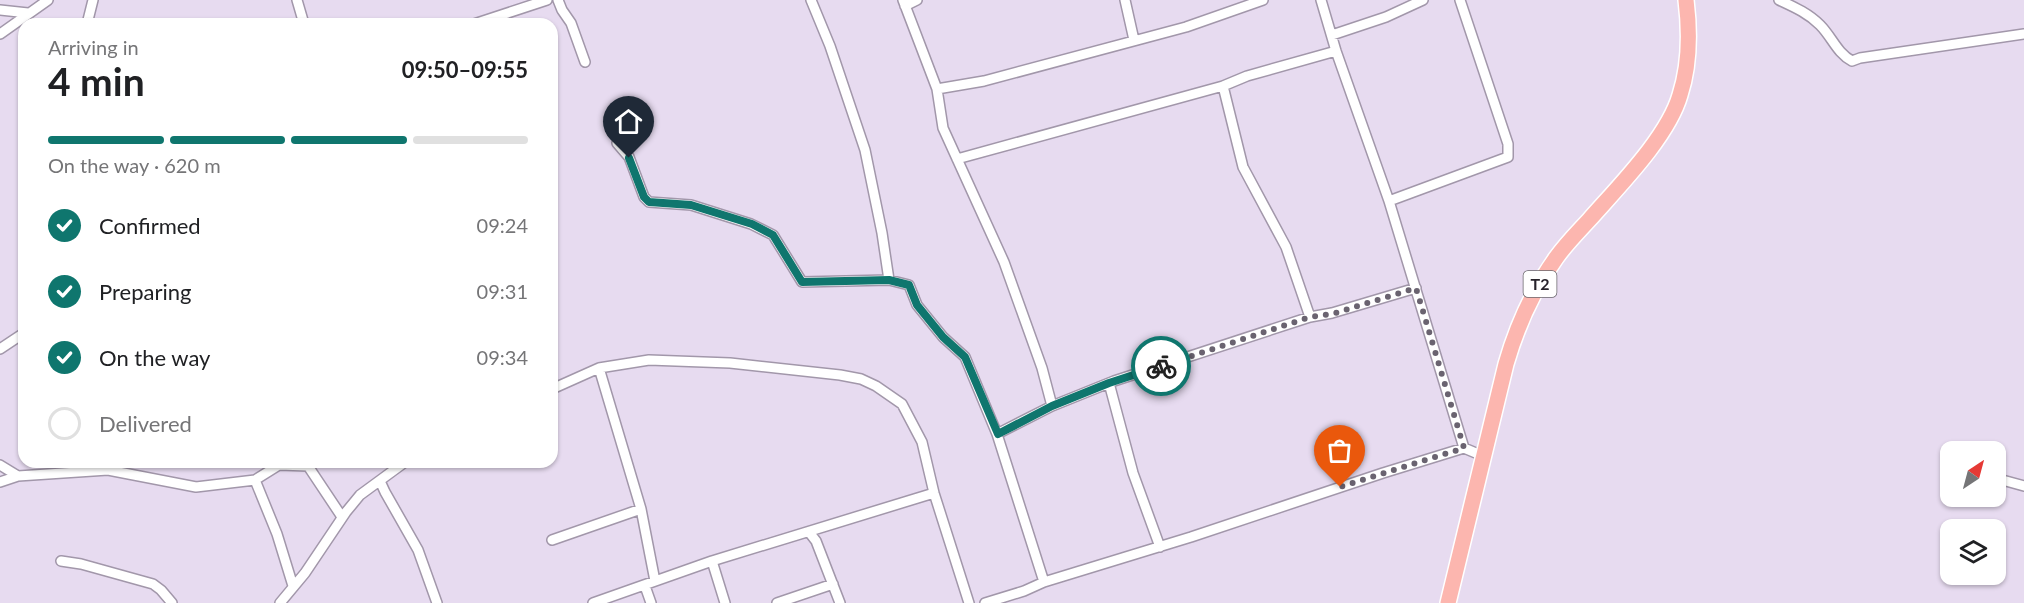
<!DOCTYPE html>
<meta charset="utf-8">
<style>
body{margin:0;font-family:Lato,sans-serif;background:#f6f6f6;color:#202124;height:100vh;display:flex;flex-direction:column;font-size:22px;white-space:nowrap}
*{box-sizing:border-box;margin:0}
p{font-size:20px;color:#757577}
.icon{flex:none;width:33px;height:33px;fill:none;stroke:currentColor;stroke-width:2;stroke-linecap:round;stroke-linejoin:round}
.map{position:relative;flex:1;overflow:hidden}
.details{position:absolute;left:18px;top:18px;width:540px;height:450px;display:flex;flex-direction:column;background:#fff;border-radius:18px;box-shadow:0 2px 4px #0004}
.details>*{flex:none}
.needle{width:39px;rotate:36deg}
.tools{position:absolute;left:1940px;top:441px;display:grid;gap:12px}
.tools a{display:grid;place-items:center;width:66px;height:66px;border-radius:12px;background:#fff;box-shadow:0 2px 4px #0004;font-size:30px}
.pin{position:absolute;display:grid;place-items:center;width:51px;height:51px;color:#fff;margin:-62px -26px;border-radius:50% 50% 50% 0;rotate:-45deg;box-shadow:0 0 6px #0007}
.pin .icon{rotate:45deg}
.courier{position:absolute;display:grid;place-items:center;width:60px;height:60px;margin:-30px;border:4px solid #0f766e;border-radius:50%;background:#fff;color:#222;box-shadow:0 2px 8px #0007}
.summary em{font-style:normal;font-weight:700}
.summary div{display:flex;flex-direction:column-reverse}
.summary{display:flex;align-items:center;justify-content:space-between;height:102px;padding:0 30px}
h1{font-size:39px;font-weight:700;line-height:45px}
.bar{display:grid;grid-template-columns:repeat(4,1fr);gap:9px 6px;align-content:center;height:72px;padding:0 30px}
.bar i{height:8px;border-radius:4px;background:#e0e0e0}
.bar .current{background:#0f766e}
.bar p{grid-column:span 4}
ol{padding:0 30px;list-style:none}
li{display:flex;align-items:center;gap:18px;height:66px}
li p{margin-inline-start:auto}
li .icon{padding:6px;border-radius:50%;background:#0f766e;color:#fff;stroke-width:4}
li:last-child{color:#757577}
li i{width:33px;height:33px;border:3px solid #e0e0e0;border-radius:50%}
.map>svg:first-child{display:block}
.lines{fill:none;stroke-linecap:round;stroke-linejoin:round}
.minor-casing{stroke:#a297aa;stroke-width:12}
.trunk-casing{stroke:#fff;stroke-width:18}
.minor{stroke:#fff;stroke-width:9}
.trunk{stroke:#fcb6af;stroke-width:15}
.done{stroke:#6a6370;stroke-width:6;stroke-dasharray:0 10.8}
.route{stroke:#0f766e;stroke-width:8}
.labels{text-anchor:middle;stroke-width:6;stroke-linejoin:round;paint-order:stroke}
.shield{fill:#fff;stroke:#68656b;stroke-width:1.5}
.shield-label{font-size:16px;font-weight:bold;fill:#27232b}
</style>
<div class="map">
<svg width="2024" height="603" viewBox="0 0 2024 603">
<rect width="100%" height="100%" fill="#e7dbf0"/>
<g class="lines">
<!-- minor casing -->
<g class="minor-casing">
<path id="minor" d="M297,0L304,24
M558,0L562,10L571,23L585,62
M811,0L830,46L865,150L882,233L889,280
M903,0L937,89L943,128L1004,262L1042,368L1052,406
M1125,0L1134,40
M1321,0L1336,51L1389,201L1464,448
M1779,0C1794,7 1808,13 1820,25C1832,37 1837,53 1852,61L1860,58L2024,34
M905,6L917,0
M0,10L28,13
M87,24L93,0
M474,24L547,0
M0,34L48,0
M1332,35L1386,17L1423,0
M1223,86L1243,167L1286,247L1310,317
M937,89L984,81L1186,27L1263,0
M617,143L629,157L644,197L649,202L691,205L751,224L773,235L802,282L889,280L909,285L917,305L943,337L965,357L997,434L1044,582
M957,159L1223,86L1247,76L1336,51
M1389,201L1508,157V144L1460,0
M0,349L24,333
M599,368L641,509L655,581
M1109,383L1133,473L1160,547
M552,389L599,368L649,360L730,363L840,375L861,379L876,386L902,404L922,442L934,493L969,603
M997,434L1052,406L1114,381L1310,317L1332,313L1416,288
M0,465L18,476
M1995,478L2024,486
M255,480L277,534L293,586
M380,481L385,492L418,550L437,603
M0,482L18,476L108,470L196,487L255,480L279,465L308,466L342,517
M809,532L816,541L840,603
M552,540L641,509
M61,561L81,564L153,584L161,590L172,603
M712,561L725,603
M645,586L651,603
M280,603L305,573L346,512L360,495L405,462
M593,603L712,561L934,493
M777,603L833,584
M985,603L1024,591L1044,582L1191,537L1383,473L1464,448L1483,456"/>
</g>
<!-- trunk casing -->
<g class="trunk-casing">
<path id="trunk" d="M1448,603L1506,364C1517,326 1533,290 1556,258C1566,244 1578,232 1589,220C1618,187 1668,137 1680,95C1690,64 1690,32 1686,0"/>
</g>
<!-- minor -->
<use href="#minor" class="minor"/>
<!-- trunk -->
<use href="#trunk" class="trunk"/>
</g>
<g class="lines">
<!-- done -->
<path class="done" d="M1161,366L1310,317L1332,314L1416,288L1464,448L1340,487"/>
<!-- route -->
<path class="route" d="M629,158L644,197L649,202L691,205L752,224L773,235L802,282L889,280L909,285L917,305L943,337L965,357L998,434L1052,406L1109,383L1161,366"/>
</g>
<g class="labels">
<!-- shield labels -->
<rect class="shield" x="1523.5" y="271" width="33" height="26" rx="4.5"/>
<g class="shield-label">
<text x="1540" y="290">T2</text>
</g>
</g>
</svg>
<div class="tools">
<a><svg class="needle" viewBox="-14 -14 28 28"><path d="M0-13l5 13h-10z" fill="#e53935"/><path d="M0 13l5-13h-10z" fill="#757577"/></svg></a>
<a><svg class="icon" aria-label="layers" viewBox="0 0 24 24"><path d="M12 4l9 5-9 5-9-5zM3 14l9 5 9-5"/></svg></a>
</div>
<div class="pin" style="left:1340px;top:487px;background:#ea580c"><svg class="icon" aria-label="bag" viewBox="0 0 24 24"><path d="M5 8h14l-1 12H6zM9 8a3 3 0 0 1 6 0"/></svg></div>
<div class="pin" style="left:629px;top:158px;background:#1f2937"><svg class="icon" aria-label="home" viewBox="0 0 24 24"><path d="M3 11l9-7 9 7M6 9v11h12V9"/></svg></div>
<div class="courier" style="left:1161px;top:366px"><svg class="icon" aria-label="bike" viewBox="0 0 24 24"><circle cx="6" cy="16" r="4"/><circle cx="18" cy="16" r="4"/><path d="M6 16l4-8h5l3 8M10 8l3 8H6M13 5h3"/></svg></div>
<section class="details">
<div class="summary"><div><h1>4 min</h1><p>Arriving in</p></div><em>09:50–09:55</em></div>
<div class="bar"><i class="current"></i><i class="current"></i><i class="current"></i><i></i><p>On the way · 620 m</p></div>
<ol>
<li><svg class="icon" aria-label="check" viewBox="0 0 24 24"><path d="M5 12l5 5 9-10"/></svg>Confirmed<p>09:24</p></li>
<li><svg class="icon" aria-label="check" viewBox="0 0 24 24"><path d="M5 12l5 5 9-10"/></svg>Preparing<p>09:31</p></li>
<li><svg class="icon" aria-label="check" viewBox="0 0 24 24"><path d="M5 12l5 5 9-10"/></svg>On the way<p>09:34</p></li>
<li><i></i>Delivered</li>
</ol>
</section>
</div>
